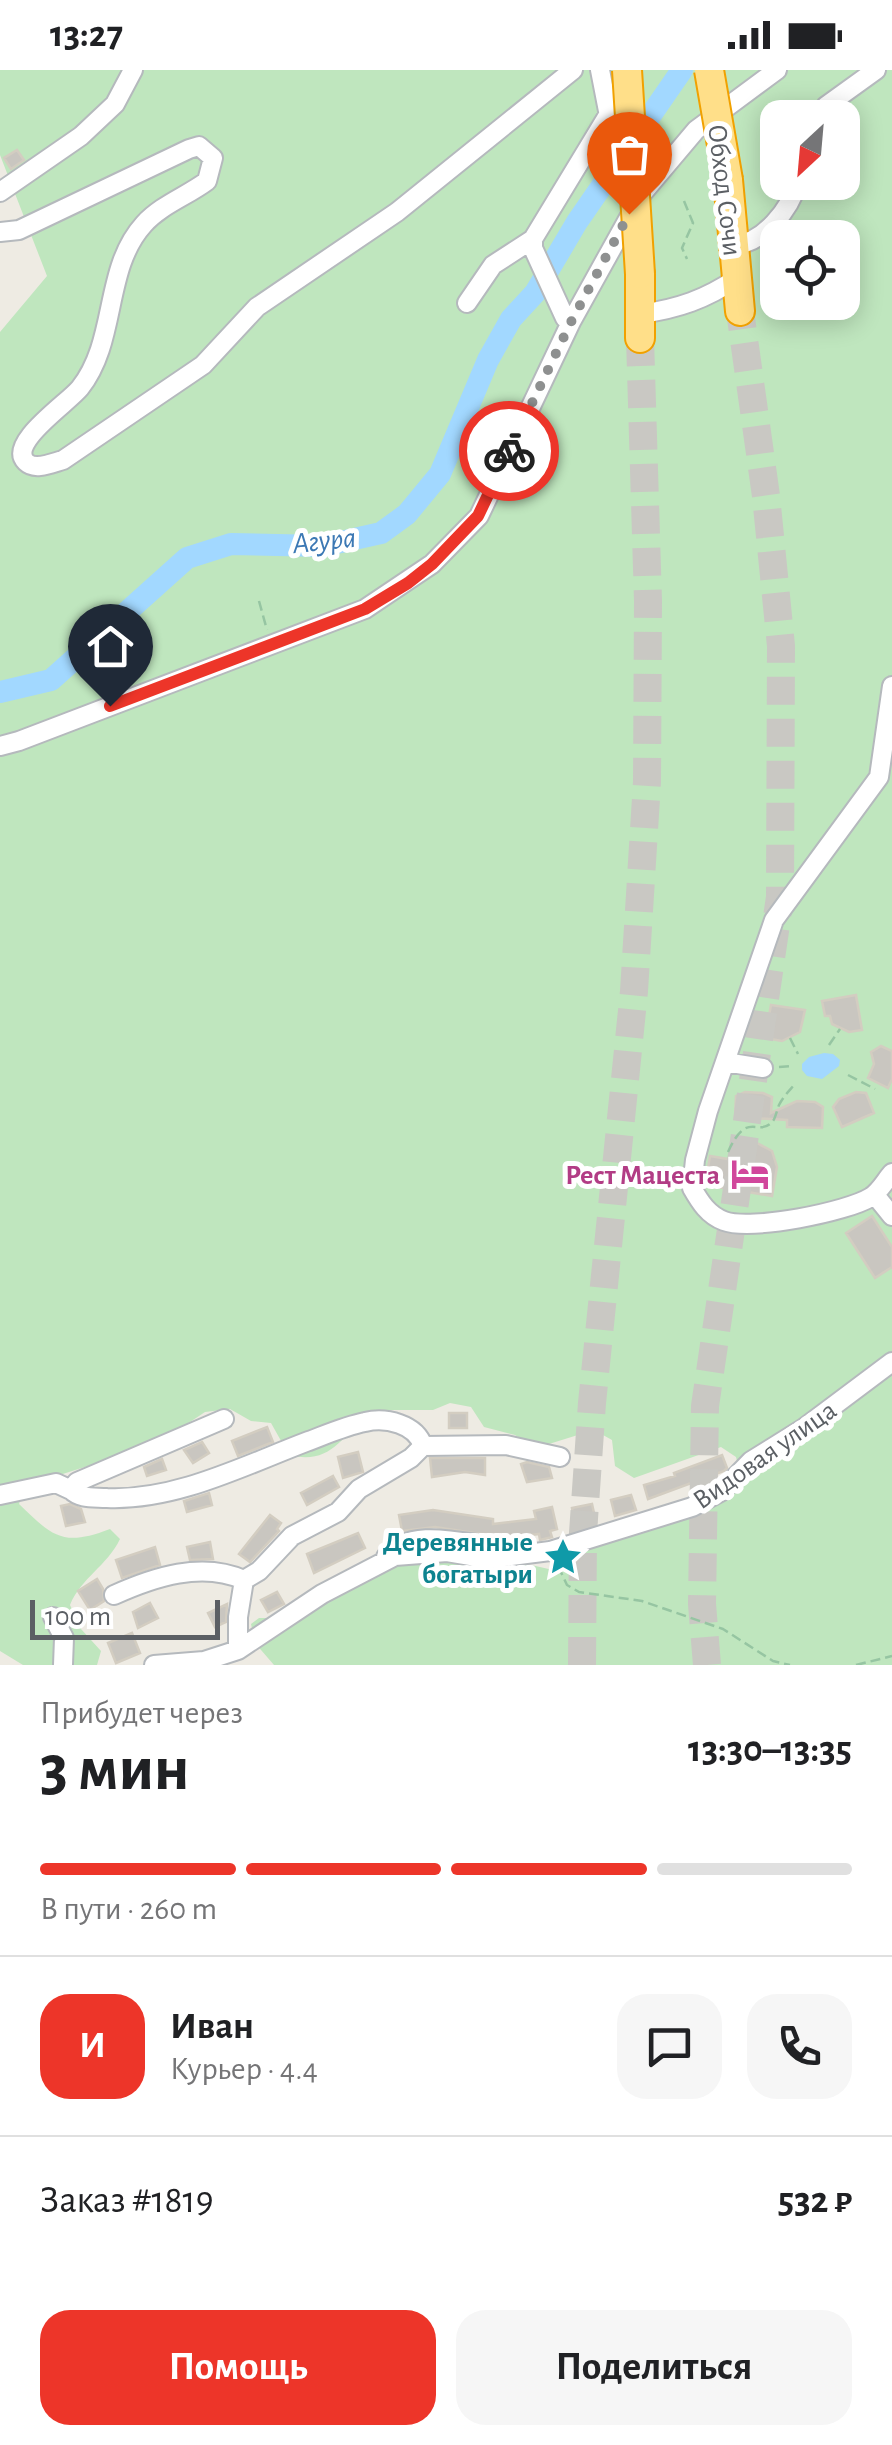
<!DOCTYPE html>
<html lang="ru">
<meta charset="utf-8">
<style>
body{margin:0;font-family:"Alegreya Sans",sans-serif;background:#f6f6f6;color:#202124;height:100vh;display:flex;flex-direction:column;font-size:38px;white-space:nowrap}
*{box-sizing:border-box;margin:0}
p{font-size:32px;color:#757577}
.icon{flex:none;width:55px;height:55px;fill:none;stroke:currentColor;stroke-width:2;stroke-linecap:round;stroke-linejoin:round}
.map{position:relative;height:1595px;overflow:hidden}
.side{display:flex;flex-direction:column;background:#fff;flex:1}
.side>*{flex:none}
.needle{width:65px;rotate:206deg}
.controls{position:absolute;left:760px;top:30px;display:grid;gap:20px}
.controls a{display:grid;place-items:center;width:100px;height:100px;border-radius:20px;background:#fff;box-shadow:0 5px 25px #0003;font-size:50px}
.scale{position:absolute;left:30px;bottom:25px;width:190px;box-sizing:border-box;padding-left:10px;border:5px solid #5b5f64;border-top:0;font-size:28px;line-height:35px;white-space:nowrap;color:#5b5f64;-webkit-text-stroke:8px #fff;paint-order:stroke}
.pin{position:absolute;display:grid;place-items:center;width:85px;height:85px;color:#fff;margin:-102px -42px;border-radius:50% 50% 50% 0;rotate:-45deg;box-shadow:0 0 10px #0007}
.pin .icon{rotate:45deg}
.courier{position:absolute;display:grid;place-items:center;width:100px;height:100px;margin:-50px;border:8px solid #ed3529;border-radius:50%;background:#fff;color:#222;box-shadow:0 2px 12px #0007}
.overview em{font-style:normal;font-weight:600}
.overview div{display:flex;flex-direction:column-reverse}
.overview{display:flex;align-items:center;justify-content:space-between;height:170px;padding:0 40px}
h1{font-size:65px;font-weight:600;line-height:75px}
.bar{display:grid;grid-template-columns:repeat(4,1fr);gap:15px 10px;align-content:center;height:120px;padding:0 40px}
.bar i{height:12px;border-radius:8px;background:#e0e0e0}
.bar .active{background:#ed3529}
.bar p{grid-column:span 4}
.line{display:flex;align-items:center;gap:25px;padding:0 40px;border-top:2px solid #e0e0e0}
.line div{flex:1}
.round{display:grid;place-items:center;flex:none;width:105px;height:105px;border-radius:30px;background:#f6f6f6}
.button{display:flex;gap:20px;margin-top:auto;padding:20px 40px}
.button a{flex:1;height:115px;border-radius:30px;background:#ed3529;color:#fff;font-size:40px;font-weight:600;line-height:115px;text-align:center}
.button a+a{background:#f6f6f6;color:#202124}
.status{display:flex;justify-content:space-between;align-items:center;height:70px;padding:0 50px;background:#fff;direction:ltr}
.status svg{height:28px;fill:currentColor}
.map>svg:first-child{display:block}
.green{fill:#bfe6be;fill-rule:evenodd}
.water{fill:#a2d8ff}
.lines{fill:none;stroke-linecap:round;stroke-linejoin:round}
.river{stroke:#a2d8ff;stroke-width:22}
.building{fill:#c9c6c0;stroke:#d3cdc1;stroke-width:2.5}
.highway-tunnel{stroke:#c9c8c3;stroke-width:28;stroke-dasharray:28 14;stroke-linecap:butt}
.minor-casing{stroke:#b5b9bd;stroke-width:22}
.highway-casing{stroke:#f1a100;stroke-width:32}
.path{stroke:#96c5a2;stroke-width:2.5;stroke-dasharray:10 5;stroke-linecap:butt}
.minor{stroke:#fff;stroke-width:18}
.highway{stroke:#ffdf89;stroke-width:28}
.highway-bridge-casing{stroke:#f1a100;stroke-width:32;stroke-linecap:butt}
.highway-bridge{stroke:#ffdf89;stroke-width:28}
.done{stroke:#8e9090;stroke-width:10;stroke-dasharray:0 18}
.route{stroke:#ed3529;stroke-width:12}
.labels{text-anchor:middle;stroke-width:10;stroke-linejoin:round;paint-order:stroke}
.street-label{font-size:28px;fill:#5b5f64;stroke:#fff}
.hotel-label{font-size:28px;font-weight:bold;fill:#b23c85;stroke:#fff;text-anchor:end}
.culture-label{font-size:28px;font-weight:bold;fill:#0d838f;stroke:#fff;text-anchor:end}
.water-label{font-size:30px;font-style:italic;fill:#3c78b4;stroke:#fff}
</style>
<div class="status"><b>13:27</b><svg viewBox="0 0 49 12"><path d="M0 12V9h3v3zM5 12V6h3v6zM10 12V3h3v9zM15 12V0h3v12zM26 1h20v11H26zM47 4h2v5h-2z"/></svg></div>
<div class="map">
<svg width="892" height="1595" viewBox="0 0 892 1595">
<rect width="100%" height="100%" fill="#eeebe3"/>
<!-- green -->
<path class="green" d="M0,0H892V1595H274L255,1573L251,1554L259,1548H277L395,1484L466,1480L553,1500L579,1484L742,1411L736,1387L721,1377L634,1408L615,1396L612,1370L594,1360L536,1378L515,1365L484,1357L471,1337L450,1333L433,1340H393L365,1344C342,1370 328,1395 289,1385L271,1353L251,1351L230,1339L205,1342L157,1374L25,1416L19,1434C53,1467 63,1477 110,1459L120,1469C107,1496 81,1508 70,1535L81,1559L101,1581L97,1595H23L0,1581V262L47,206L0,85ZM778,48H842V112H778ZM778,168H842V232H778Z"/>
<!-- water -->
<path class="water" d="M824,983L833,984L840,990L839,996L822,1009L807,1006L802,1000V994L809,987Z"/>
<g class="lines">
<!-- river -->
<path class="river" d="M0,622L51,610L187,488L231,474L323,476L381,463L407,444L440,404L488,290L511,249L535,223L577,152L682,0"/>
</g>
<!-- building -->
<path class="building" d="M17,80L24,90L11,99L4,88Z
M856,925L862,960L849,962L832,954L830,946H825L822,931Z
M771,935L805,940L800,962L782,971L765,968Z
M881,976L892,981V1009L888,1018L868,1008L874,994L871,982Z
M745,1022L763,1023L772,1027L771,1043L797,1031L815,1032L823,1037L822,1058L787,1057V1050L735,1047L736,1026Z
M856,1022L866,1023L874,1043L842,1057L833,1037L839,1029Z
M757,1073L772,1081L777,1097L772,1126L705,1115L710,1086L734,1090L742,1075Z
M872,1146L892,1177V1197L875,1208L846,1163Z
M449,1343H467V1358H449Z
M267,1357L273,1372L238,1386L232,1371Z
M202,1372L209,1383L193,1393L184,1380Z
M358,1382L363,1402L343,1408L338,1387Z
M722,1385L727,1398L724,1401L648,1429L644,1415L675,1406L674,1403Z
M430,1388H485V1405L465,1402L432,1407Z
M162,1389L166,1400L147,1406L144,1397Z
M527,1392L549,1397L552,1408L527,1412L521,1394Z
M333,1406L339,1417L307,1435L301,1423Z
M209,1423L212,1435L187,1442L184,1431Z
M631,1425L636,1440L615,1446L611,1430Z
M70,1434L81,1439L85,1452L66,1456L61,1436Z
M592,1434L596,1452L575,1456L572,1438Z
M552,1437L557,1459L550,1461L552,1467L540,1470L539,1464L507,1468L435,1457L402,1461L399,1445L433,1440L493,1449V1454L536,1449L534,1441Z
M270,1445L281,1453L277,1459L279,1461L250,1492L239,1484Z
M358,1463L365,1478L314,1503L307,1484Z
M210,1472L213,1489L190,1490L187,1477Z
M155,1477L160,1495L122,1508L116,1490Z
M97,1509L103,1519L104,1531L90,1540L78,1521Z
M277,1522L284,1534L268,1542L261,1530Z
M150,1533L158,1548L138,1558L133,1542Z
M227,1534L226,1552L215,1557L208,1543Z
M132,1563L140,1583L116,1593L108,1573Z"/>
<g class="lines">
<!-- highway-tunnel -->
<path class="highway-tunnel" d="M582,1595L583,1463L592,1333L634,921L647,712L648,531L640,268
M707,1595L702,1534L705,1336L780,827L781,576L766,426L740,241"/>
<!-- minor casing -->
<g class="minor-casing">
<path id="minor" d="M600,0L608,41
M819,48L826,36L876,0
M0,122L81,66L115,34L133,0
M0,162L19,160L189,79L199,76L213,88L207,111C187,126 161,135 144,154C103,199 118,270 80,318C68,333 7,373 26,392C35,401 52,393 63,390L203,295L257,237L397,142L573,0
M734,175C764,173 790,139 798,112
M467,233L493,195L533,169
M640,244C678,239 706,229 737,208
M571,252L565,248L533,178V169L627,14
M892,616L879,707L774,850L708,1041L695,1090L692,1118C700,1132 708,1145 724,1151C751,1161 847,1142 871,1127C880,1121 885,1111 892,1103
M0,676L19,671L365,539L432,494L479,446L571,252L642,124L696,60L777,0
M725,992L763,998
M875,1125L892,1146
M224,1349L77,1412L71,1420C80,1429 93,1427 107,1428C175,1431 243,1396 306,1372C325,1365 345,1356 365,1352C386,1347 416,1354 423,1376
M0,1425L56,1413L71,1420
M386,1487C408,1458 459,1472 490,1476
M114,1525C154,1507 202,1491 244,1510
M53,1547L64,1568L63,1595
M238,1580V1547L244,1510L259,1501L292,1466L338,1442L359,1419L411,1388L423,1376L506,1375L560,1387
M154,1595L204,1591L238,1580L322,1524L395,1486L447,1482L489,1489L550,1481L692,1437L722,1421L751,1391L804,1358L892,1292"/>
</g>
<!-- highway casing -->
<g class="highway-casing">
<path id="highway" d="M728,110L740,241
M640,268V204"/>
</g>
<!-- path -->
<path class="path" d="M684,131L693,153L682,178L687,189
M259,531L267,560
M790,968L798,984
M829,975L840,959
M779,997L792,996
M848,1005L875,1019
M728,1082C748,1038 758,1069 773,1051C775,1049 778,1037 779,1035C783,1027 789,1021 795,1014
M558,1496L567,1515L579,1522L642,1531L723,1559L773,1591L790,1595
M856,1595L892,1586"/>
<!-- minor -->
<use href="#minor" class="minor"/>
<!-- highway -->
<use href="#highway" class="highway"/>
<!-- highway-bridge casing -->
<g class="highway-bridge-casing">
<path id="highway-bridge" d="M627,0L640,204
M709,0L728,110"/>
</g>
<!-- highway-bridge -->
<use href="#highway-bridge" class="highway-bridge"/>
</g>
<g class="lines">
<!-- done -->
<path class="done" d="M509,381L571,252L629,144"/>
<!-- route -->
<path class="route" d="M110,636L365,539L408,513L432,494L478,446L509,381"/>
</g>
<!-- icons -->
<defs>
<g id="hotel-bare" transform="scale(3)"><path d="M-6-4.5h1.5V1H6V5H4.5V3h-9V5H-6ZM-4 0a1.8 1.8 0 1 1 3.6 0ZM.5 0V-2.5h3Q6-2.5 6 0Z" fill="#d1479c" stroke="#fff" stroke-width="2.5" paint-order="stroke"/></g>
<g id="sight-bare" transform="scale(3)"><path d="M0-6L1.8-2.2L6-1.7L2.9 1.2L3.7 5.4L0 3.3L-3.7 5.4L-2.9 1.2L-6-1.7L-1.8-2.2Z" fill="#0f9aa8" stroke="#fff" stroke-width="2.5" paint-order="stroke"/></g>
</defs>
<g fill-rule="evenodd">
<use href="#hotel-bare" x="750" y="1104"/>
<use href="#sight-bare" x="563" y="1487"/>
</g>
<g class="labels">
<!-- street labels -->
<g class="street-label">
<text transform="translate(726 120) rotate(83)" y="10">Обход Сочи</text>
<text transform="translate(764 1384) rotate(-35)" y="10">Видовая улица</text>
</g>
<!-- hotel labels -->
<g class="hotel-label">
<text x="720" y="1114">Рест Мацеста</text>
</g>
<!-- culture labels -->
<g class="culture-label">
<text x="533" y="1481">Деревянные<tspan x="533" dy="32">богатыри</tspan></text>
</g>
<!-- water labels -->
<g class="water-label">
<text transform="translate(324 470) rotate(-6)" y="10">Агура</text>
</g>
</g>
</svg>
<div class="controls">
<a><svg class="needle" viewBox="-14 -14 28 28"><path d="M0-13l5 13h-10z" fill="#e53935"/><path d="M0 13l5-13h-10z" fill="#757577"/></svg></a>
<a><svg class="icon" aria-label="locate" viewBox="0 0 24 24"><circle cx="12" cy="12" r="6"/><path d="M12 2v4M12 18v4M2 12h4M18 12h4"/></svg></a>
</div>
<div class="scale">100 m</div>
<div class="pin" style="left:629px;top:144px;background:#ea580c"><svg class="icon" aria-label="bag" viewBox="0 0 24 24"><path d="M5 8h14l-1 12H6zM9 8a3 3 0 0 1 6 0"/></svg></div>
<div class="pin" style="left:110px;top:636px;background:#1f2937"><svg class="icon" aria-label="home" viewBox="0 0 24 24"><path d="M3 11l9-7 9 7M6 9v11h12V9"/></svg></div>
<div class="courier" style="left:509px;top:381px"><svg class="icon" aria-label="bike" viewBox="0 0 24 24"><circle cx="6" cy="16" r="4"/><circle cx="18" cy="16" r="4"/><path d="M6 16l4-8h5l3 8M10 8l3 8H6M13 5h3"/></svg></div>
</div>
<section class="side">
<div class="overview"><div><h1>3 мин</h1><p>Прибудет через</p></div><em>13:30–13:35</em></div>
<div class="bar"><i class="active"></i><i class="active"></i><i class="active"></i><i></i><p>В пути · 260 m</p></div>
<div class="line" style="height:180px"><b class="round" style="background:#ed3529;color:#fff">И</b><div><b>Иван</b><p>Курьер · 4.4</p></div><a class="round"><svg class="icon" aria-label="chat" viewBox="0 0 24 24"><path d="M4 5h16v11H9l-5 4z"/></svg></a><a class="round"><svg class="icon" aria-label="phone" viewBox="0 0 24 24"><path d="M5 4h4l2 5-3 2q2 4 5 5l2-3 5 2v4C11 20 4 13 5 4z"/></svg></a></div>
<div class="line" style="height:130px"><div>Заказ #1819</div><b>532 ₽</b></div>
<div class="button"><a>Помощь</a><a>Поделиться</a></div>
</section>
